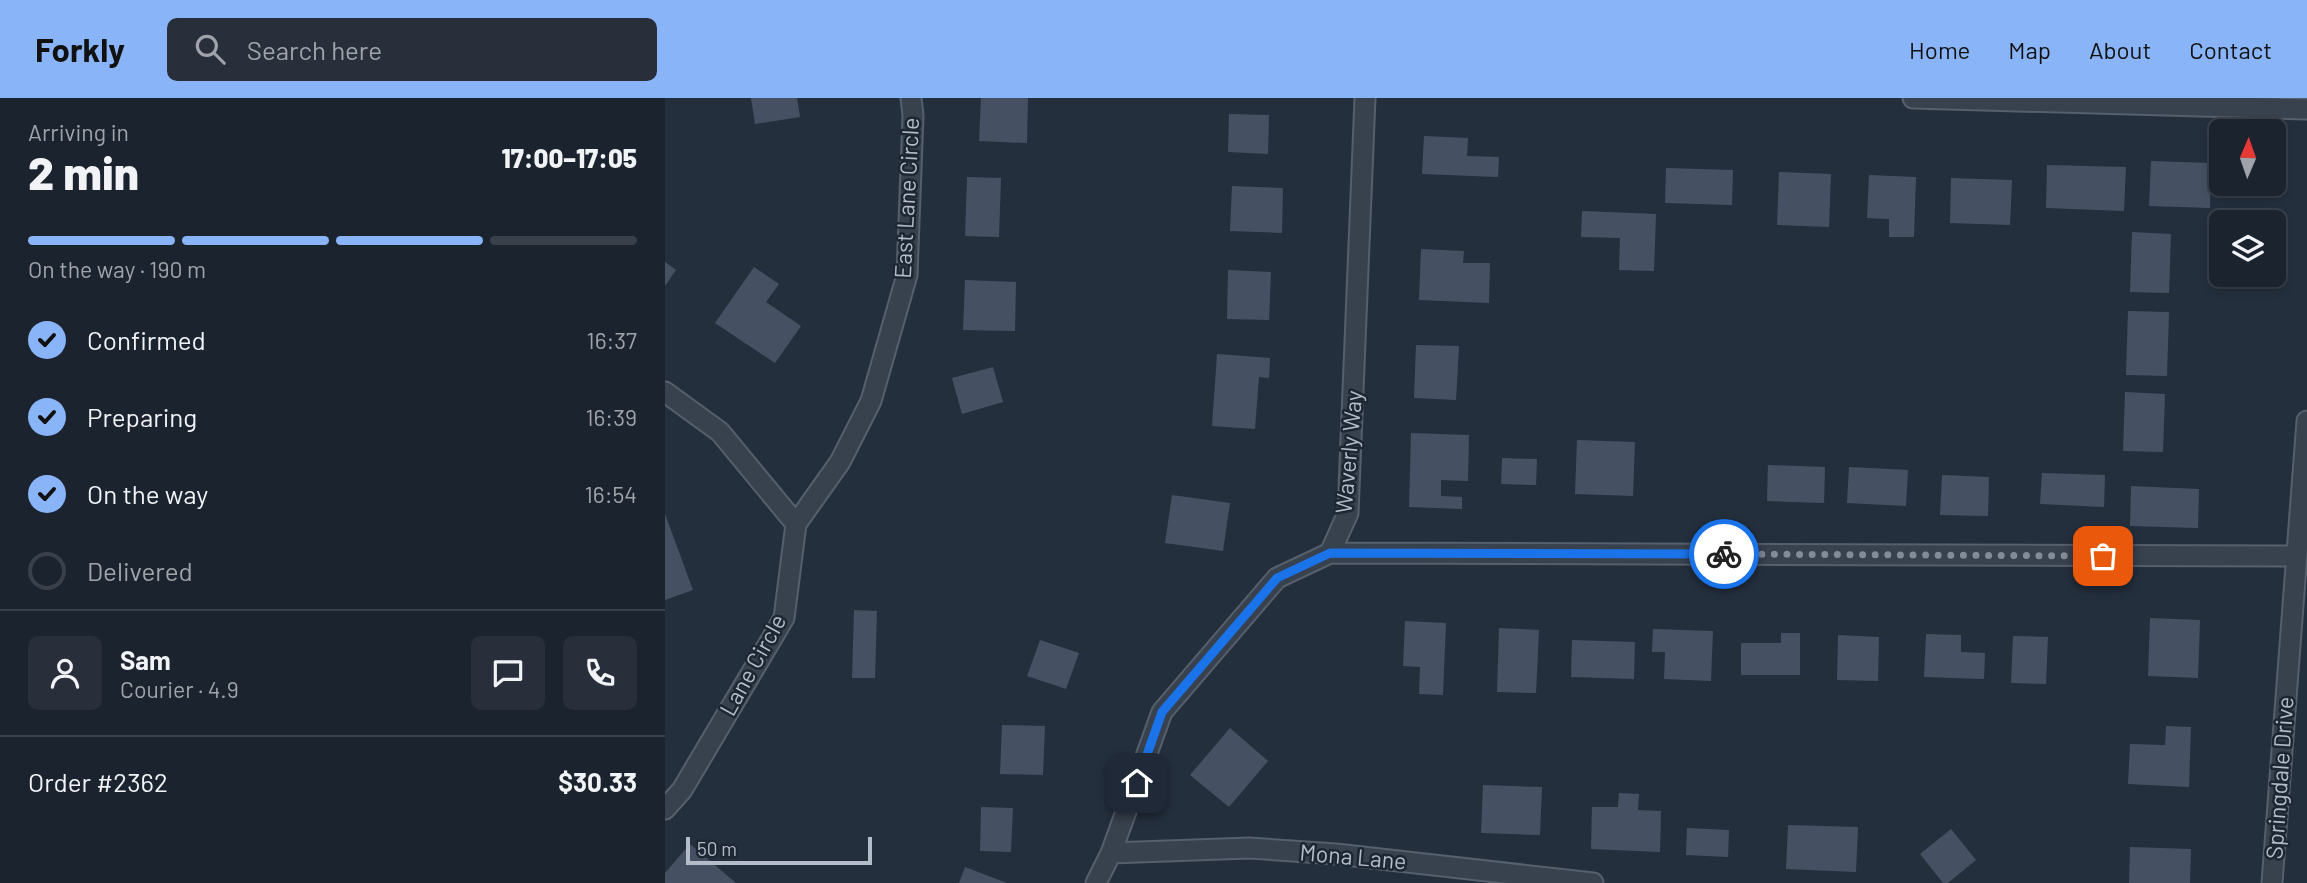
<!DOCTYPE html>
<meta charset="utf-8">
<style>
body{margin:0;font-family:Barlow,sans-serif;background:#282f3a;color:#f1f3f6;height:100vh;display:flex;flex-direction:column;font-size:26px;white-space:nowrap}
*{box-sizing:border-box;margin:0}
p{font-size:23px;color:#a0a4aa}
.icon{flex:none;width:38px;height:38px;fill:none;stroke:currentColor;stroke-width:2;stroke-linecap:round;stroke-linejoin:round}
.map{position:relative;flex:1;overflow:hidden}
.details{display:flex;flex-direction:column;background:#1b232e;width:665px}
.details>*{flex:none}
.needle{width:46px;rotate:2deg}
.buttons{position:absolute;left:1544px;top:21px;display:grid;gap:14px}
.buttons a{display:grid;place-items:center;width:77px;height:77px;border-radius:10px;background:#1b232e;box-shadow:0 4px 10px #0003,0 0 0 2px #39404a;font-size:35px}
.scale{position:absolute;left:21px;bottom:18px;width:186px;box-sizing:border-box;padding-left:7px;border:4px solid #b4bcc9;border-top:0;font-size:19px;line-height:24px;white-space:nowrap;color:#b4bcc9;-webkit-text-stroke:5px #1d2633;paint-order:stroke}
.pin{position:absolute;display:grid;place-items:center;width:60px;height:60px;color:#fff;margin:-30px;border-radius:14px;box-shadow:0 4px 10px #0006}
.courier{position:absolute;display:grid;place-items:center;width:70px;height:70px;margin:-35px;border:5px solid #1a73e8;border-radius:50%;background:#fff;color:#222;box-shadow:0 2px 9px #0007}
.headline em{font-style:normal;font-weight:800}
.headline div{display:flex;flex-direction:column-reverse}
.headline{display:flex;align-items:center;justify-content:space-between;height:119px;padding:0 28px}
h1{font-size:46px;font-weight:800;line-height:52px}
.bar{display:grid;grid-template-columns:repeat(4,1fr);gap:10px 7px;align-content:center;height:84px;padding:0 28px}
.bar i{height:9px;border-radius:5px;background:#39404a}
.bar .current{background:#8ab4f8}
.bar p{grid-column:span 4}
.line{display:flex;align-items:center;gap:18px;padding:0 28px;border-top:2px solid #39404a}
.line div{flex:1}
.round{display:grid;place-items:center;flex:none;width:74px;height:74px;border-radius:10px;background:#282f3a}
ol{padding:0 28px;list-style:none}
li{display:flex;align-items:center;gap:21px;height:77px}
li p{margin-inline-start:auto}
li .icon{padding:7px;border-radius:50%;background:#8ab4f8;color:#111;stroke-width:4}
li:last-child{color:#a0a4aa}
li i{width:38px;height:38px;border:4px solid #39404a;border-radius:50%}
header{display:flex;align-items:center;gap:42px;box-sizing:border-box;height:98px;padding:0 35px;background:#8ab4f8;color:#111}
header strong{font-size:33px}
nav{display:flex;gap:38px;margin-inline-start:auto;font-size:24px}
.search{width:490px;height:63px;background:#282f3a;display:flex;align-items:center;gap:18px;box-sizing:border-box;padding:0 24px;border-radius:10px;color:#a0a4aa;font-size:26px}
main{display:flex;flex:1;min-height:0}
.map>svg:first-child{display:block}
.building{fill:#455162}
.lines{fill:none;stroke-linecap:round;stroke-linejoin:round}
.street-casing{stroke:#565f6c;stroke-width:23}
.street{stroke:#38414e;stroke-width:19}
.done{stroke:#828b98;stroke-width:7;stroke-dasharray:0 12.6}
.route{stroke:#1a73e8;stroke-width:9}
.labels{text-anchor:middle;stroke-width:5;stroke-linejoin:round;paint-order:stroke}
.street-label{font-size:23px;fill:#b4bcc9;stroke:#1d2633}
</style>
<header>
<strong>Forkly</strong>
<div class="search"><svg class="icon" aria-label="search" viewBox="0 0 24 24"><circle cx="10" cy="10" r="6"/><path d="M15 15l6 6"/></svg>Search here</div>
<nav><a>Home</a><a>Map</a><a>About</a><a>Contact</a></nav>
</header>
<main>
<section class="details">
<div class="headline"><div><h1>2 min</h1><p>Arriving in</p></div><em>17:00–17:05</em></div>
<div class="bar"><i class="current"></i><i class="current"></i><i class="current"></i><i></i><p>On the way · 190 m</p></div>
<ol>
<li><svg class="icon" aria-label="check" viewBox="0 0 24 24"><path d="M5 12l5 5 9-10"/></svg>Confirmed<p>16:37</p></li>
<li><svg class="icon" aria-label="check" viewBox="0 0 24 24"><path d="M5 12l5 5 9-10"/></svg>Preparing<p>16:39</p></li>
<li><svg class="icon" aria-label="check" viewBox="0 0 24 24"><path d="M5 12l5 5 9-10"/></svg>On the way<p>16:54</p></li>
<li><i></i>Delivered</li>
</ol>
<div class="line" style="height:126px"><a class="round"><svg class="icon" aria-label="person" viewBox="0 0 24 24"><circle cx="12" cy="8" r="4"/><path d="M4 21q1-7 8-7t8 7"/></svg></a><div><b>Sam</b><p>Courier · 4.9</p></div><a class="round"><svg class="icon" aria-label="chat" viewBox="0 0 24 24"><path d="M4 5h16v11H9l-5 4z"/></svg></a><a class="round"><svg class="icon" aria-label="phone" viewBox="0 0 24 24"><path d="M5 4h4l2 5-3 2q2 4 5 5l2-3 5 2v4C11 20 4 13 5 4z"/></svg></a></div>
<div class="line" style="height:91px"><div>Order #2362</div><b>$30.33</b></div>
</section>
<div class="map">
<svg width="1642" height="785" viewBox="0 0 1642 785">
<rect width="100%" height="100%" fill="#242f3e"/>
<!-- building -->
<path class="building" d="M86,0H132L135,19L90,26Z
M316,0H363L362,45L314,43Z
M564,16L604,17L603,56L563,54Z
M759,38L803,40L802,58L834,59L833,79L757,76Z
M1486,63L1546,65L1545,110L1484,108Z
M1382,67L1461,69L1459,113L1381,110Z
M1001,70L1068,72L1067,107L1000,105Z
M1114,74L1166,76L1164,129L1112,127Z
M1204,77L1251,79L1249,139H1224V121L1202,120Z
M302,79L336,80L334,139L300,138Z
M1286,80L1347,82L1345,127L1285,125Z
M567,88L618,90L617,135L565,133Z
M917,113L991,116L989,173L954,172L955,140L916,139Z
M1467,134L1506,136L1504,195L1465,194Z
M756,151L799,153L798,165H825L824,205L754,202Z
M0,164L11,172L0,188Z
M89,169L114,186L101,204L136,228L110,265L50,225Z
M563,172L606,174L604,222L562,221Z
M300,182L351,184L350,233L298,232Z
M1463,213L1504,214L1502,278L1461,277Z
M751,247L794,248L791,302L749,300Z
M552,256L605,260L604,280L594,279L590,331L547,328Z
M328,269L338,304L297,316L287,280Z
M1460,294L1500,296L1498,354L1458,353Z
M746,335L804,337L803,383L776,382V398L797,399V411L744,409Z
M912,342L970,344L968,398L910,396Z
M837,360L872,361L871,387L836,386Z
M1103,367L1160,369L1159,405L1102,403Z
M1184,369L1243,372L1241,408L1182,405Z
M1377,375L1440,377L1439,409L1375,406Z
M1277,377L1324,379L1323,418L1275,417Z
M1466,388L1534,391L1533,430L1465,428Z
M507,397L565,405L558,453L500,445Z
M0,416L28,492L0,502Z
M189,512L212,513L210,580H187Z
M1485,520L1535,522L1533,580L1483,578Z
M740,523L781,525L778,597L754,596L755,569L738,568Z
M834,530L874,532L871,595L832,594Z
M988,531L1048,533L1046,583L999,581L1000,554H987Z
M1116,535H1135V577H1076V545H1116Z
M1261,536L1296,537V554L1320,555L1319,581L1259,579Z
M1173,537L1214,539L1213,583L1172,582Z
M1348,538L1383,539L1381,586L1346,585Z
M375,542L414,555L401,591L362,578Z
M907,542L970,544L969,581L906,579Z
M337,627L380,628L378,677L335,676Z
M1501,628L1526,629L1524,689L1463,686L1465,646L1500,647Z
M565,630L603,663L564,709L525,677Z
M818,687L877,689L875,737L816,735Z
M954,695L974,696L973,712L996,713L995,754L926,751L927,709H953Z
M316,709L348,710L346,754L315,753Z
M1123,727L1193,729L1191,774L1121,771Z
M1022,730L1064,732L1063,759L1021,757Z
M1286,731L1311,762L1283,785H1278L1255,756Z
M25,746L71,785H0V775Z
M1465,749L1526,751L1525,785H1464Z
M300,769L342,785H294Z"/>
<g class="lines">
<!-- street casing -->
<g class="street-casing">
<path id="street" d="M1248,0L1642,11
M0,294L55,334L131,426L119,520L17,692L0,711
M131,426L175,364L206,303L242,177L248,18L246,0
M665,455L1631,458
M446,755L584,750L671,756L928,785
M431,785L446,755L497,614L612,480L665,455L683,415L700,0
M1607,785L1642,323"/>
</g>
<!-- street -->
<use href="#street" class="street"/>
</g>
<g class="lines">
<!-- done -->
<path class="done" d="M1059,456L1438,458"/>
<!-- route -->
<path class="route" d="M472,685L497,614L612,480L665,455L1059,456"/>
</g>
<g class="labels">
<!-- street labels -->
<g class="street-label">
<text transform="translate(242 100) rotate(-87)" y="8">East Lane Circle</text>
<text transform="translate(684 354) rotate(-85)" y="8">Waverly Way</text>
<text transform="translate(88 567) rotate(-61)" y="8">Lane Circle</text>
<text transform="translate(1615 680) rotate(-86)" y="8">Springdale Drive</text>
<text transform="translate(688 759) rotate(5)" y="8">Mona Lane</text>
</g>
</g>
</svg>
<div class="buttons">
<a><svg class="needle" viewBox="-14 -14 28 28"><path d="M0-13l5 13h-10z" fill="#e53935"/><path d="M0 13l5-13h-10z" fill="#a0a4aa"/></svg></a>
<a><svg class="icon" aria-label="layers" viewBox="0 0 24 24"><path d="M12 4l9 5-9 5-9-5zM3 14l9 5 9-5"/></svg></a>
</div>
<div class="scale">50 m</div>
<div class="pin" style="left:1438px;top:458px;background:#ea580c"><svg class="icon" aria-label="bag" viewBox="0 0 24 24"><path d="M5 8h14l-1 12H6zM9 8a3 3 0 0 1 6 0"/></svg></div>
<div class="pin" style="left:472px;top:685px;background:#1f2937"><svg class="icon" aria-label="home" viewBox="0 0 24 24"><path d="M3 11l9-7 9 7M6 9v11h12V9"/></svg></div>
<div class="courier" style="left:1059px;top:456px"><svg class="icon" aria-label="bike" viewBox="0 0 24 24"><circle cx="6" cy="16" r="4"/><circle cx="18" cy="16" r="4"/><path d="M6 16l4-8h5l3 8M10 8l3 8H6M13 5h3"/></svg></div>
</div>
</main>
